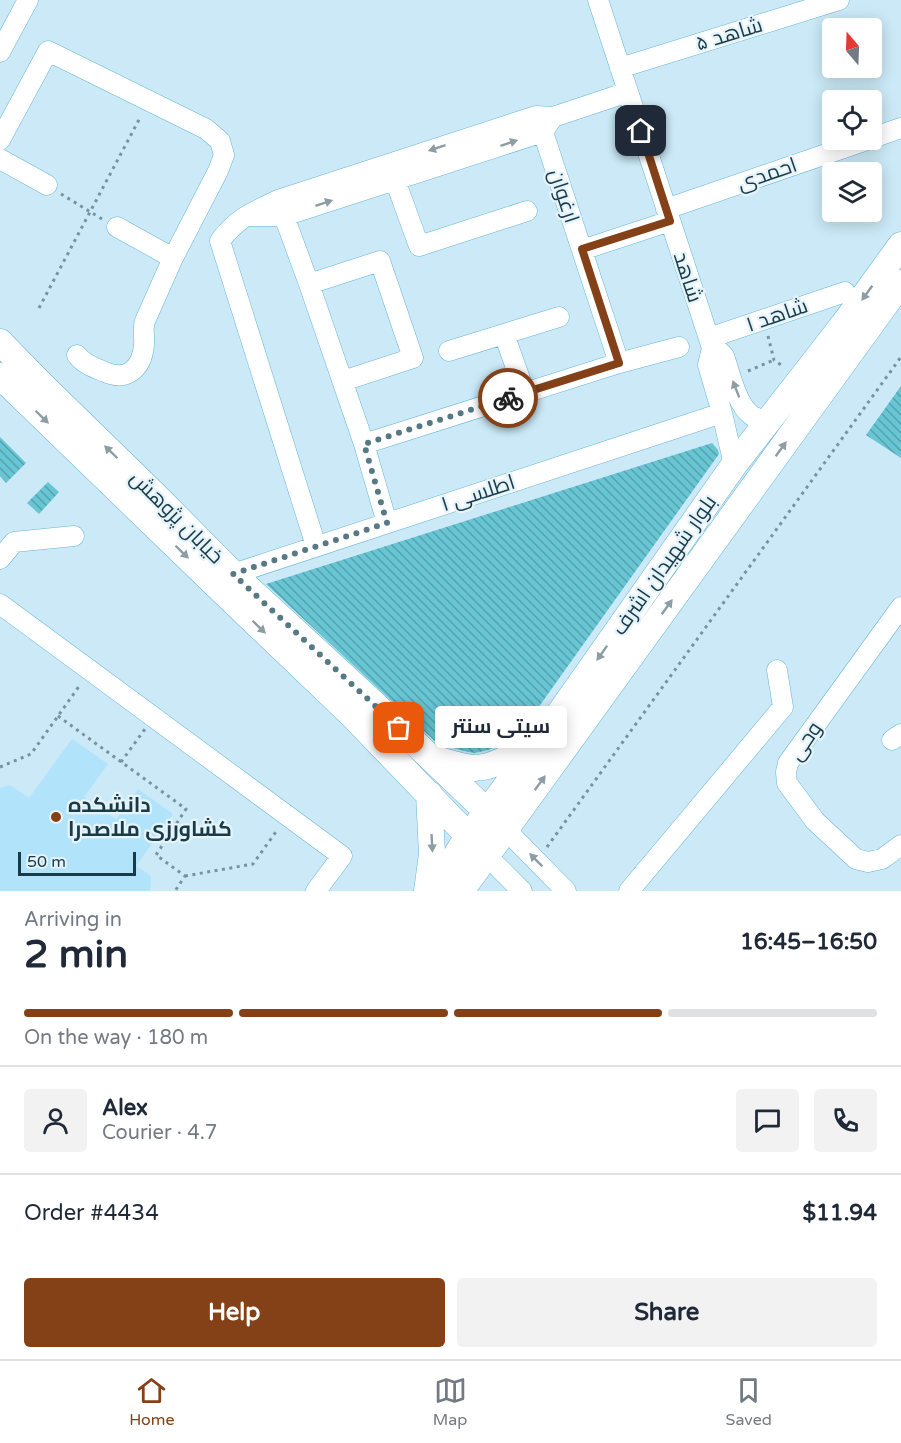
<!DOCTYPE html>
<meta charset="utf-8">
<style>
body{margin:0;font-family:"Varela Round",Cairo,sans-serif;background:#f2f2f3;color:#1f2937;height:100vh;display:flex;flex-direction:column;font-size:22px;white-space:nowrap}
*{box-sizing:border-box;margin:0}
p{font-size:20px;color:#747a83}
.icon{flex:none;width:33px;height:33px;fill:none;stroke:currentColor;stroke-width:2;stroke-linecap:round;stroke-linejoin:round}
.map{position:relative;height:891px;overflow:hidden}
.details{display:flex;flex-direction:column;background:#fff;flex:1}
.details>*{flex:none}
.needle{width:39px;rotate:341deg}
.fabs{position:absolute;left:822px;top:18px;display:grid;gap:12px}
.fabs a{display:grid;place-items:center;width:60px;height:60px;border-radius:6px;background:#fff;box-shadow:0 3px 15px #0003;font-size:30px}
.scale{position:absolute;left:18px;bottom:15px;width:118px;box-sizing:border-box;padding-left:6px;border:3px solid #193b48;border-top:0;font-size:16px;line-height:21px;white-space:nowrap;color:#193b48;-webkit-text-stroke:4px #e5f3fa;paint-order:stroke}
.pin{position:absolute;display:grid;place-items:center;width:51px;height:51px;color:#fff;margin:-26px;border-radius:12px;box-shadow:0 3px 9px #0006}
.courier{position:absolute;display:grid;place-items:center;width:60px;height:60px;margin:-30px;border:4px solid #844017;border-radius:50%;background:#fff;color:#222;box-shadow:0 2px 8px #0007}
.bubble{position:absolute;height:42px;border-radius:6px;background:#fff;box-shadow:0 3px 15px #0003;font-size:20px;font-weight:700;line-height:42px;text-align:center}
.headline em{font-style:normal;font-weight:700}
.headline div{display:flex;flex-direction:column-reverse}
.headline{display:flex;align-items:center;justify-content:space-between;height:102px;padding:0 24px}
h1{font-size:39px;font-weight:700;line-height:45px}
.bar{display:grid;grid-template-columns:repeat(4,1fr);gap:9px 6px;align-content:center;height:72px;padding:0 24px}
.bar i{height:8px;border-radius:4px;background:#e0e1e3}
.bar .selected{background:#844017}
.bar p{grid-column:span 4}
.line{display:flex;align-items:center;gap:15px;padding:0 24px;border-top:2px solid #e0e1e3}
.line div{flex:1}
.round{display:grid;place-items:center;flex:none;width:63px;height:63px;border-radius:6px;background:#f2f2f3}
.button{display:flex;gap:12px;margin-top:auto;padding:12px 24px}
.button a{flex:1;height:69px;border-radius:6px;background:#844017;color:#fff;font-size:24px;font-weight:700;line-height:69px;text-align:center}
.button a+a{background:#f2f2f3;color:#1f2937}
.dock{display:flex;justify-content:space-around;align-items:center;height:84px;border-top:2px solid #e0e1e3;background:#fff;font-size:16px;color:#747a83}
.dock a{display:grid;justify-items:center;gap:3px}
.dock .selected{color:#844017}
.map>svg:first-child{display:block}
.built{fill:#b1e4fb}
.building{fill:url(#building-back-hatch)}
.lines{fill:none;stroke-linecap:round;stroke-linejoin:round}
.minor-casing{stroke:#67b6d7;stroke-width:21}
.major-casing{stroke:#67b6d7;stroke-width:27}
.path{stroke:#7494a2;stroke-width:3;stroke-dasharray:3 4.5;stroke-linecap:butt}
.minor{stroke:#fff;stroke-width:20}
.major{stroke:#fff;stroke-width:26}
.oneway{fill:#8c9da4}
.done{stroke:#577885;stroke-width:6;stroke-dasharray:0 10.8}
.route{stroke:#844017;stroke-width:8}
.poi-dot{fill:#844017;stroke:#e5f3fa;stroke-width:2}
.labels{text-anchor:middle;stroke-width:4.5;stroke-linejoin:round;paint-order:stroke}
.street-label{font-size:21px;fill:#193b48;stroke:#e5f3fa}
.poi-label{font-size:21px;font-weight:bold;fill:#193b48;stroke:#e5f3fa;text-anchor:start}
</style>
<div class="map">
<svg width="901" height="891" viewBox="0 0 901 891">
<defs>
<pattern id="building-back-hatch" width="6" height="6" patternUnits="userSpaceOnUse" patternTransform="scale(1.5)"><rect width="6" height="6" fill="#68c6d4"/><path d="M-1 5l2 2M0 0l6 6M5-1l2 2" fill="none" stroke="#55a2ae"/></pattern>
</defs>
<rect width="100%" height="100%" fill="#cbe9f7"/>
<!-- built -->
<path class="built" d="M72,739L108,764L84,797L116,819L138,789L173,814L136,866L151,876L150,891H0V788L10,785L29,798Z"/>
<!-- building -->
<path class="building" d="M901,386V458L866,435Z
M0,437L26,463L6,483L0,476Z
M712,443L718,450L719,454L523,729L502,744L488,750L475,753L468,752L438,744L266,584Z
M48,482L59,492L39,514L27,503Z"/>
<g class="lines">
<!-- minor casing -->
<g class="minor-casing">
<path id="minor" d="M598,0L712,348L708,365L722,413L734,465
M0,52L28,0
M620,68L839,0
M543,132L619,363
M872,138L901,128
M0,140L48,51L206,129L220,141L224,155L218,171L173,258L145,321C142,329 145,337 144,345C142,368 127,382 105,372C95,368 83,364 77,355
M0,159L47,185
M395,180L419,246L527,211
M666,209L867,140
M250,216H284L543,132L553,117
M284,216L309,284L364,444L387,523
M117,227L173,258
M582,250L670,221
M309,284L380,261L413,358L343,381
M504,334L525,393
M709,338L845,292
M712,348L719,351L724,356C730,373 736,403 751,415C756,419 763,419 769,421
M449,351L559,317
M364,444L619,363L679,347
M316,546L220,241C237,218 253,212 278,200L536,116L553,117L628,92
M0,559L14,542L74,536
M233,574L722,413
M0,604L342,856L316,891
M901,607L788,763L786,772L787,783L815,821L856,859L868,862L882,859L901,845
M892,740L901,734
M506,830L566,891
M486,855L522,891
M629,891L783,707L777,670"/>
</g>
<!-- major casing -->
<g class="major-casing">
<path id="major" d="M0,342L41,384L160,500L233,574L369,699L499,823
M0,376L217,586L351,714L480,848
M433,758C443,761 454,765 466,767C490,772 513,755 532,741
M427,891L432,854L429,794
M434,891L468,836L487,812L547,731L734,465L846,321L901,245
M461,891L901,283"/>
</g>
<!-- path -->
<path class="path" d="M61,194L102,219
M39,308L141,116
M768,336L774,360L784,367
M748,371L774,360
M58,716L186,809L156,855L185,876L175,891
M121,762L145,729
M0,767L31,754L80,685
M547,847L901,357
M185,876L253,864L278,829"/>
<!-- minor -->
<use href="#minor" class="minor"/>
<!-- major -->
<use href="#major" class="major"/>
</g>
<!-- one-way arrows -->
<defs><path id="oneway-solid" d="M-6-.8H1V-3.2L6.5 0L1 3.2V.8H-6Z" transform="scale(1.5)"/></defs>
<g class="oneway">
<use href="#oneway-solid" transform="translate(509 143) rotate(-18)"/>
<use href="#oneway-solid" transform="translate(437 148) rotate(162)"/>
<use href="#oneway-solid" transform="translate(324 203) rotate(-18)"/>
<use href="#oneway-solid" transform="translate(867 293) rotate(126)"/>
<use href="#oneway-solid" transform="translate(736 389) rotate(-111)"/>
<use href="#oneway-solid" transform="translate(42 417) rotate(44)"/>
<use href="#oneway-solid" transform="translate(781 449) rotate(-54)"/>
<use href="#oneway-solid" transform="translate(111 452) rotate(-136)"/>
<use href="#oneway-solid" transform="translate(182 552) rotate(44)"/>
<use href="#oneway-solid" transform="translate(667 607) rotate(-54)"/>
<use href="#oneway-solid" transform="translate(259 627) rotate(44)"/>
<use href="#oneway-solid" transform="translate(602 653) rotate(125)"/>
<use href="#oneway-solid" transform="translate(540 783) rotate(-54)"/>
<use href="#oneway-solid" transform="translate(432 843) rotate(87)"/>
<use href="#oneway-solid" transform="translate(536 860) rotate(-135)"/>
</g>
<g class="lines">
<!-- done -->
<path class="done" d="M399,728L233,574L387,523L364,444L508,398"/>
<!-- route -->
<path class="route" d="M508,398L619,363L582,249L670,221L641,131"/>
</g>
<!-- markers -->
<circle class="poi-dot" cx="56" cy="817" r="6"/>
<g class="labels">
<!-- street labels -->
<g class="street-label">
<text transform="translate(729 34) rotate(-17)" y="7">شاهد ۵</text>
<text transform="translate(767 174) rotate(-19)" y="7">احمدی</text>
<text transform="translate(564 196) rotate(72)" y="7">ارغوان</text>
<text transform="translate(688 277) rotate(72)" y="7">شاهد</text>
<text transform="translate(777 315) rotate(-19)" y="7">شاهد ۱</text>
<text transform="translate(478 493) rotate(-18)" y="7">اطلسی ۱</text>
<text transform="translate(177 517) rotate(45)" y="7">خیابان پژوهش</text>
<text transform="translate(664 565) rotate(-55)" y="7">بلوار شهیدان اشرف</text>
<text transform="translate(805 741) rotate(-56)" y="7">وحی</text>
</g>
<!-- poi labels -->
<g class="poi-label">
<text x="68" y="812">دانشکده<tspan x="68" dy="24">کشاورزی ملاصدرا</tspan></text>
</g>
</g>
</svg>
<div class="fabs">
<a><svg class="needle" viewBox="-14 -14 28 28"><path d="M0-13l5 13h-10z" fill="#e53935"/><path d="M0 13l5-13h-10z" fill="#747a83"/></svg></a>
<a><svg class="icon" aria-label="locate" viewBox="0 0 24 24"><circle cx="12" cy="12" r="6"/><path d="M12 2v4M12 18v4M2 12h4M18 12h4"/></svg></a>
<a><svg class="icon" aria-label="layers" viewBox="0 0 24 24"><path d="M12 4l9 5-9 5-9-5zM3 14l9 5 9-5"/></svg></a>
</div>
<div class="scale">50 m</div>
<div class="pin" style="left:399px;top:728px;background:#ea580c"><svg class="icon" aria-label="bag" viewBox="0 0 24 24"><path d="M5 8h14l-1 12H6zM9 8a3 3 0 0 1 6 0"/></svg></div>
<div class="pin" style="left:641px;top:131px;background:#1f2937"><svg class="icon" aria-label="home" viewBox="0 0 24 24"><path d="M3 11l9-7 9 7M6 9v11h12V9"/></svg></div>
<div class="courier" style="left:508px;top:398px"><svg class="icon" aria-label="bike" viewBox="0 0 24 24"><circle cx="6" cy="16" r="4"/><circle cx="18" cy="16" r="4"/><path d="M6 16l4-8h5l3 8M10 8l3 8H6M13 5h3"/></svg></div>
<div class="bubble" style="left:435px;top:706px;width:132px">سیتی سنتر</div>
</div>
<section class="details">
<div class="headline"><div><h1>2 min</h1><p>Arriving in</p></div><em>16:45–16:50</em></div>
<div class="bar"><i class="selected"></i><i class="selected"></i><i class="selected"></i><i></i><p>On the way · 180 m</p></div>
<div class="line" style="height:108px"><a class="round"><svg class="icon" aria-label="person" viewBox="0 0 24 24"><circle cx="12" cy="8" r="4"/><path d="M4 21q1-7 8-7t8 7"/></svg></a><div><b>Alex</b><p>Courier · 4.7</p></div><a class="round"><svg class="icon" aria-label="chat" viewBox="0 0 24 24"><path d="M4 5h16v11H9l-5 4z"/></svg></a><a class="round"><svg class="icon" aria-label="phone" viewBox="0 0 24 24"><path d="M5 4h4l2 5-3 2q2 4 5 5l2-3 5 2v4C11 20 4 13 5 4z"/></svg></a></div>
<div class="line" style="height:78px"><div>Order #4434</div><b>$11.94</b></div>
<div class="button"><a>Help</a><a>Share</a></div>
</section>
<nav class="dock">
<a class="selected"><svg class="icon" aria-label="home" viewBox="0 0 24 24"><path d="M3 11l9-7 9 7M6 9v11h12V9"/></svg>Home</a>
<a><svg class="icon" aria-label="map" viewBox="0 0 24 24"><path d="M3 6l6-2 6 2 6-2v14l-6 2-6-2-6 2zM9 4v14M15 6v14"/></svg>Map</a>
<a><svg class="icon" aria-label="saved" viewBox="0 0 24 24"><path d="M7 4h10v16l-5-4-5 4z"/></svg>Saved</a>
</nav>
